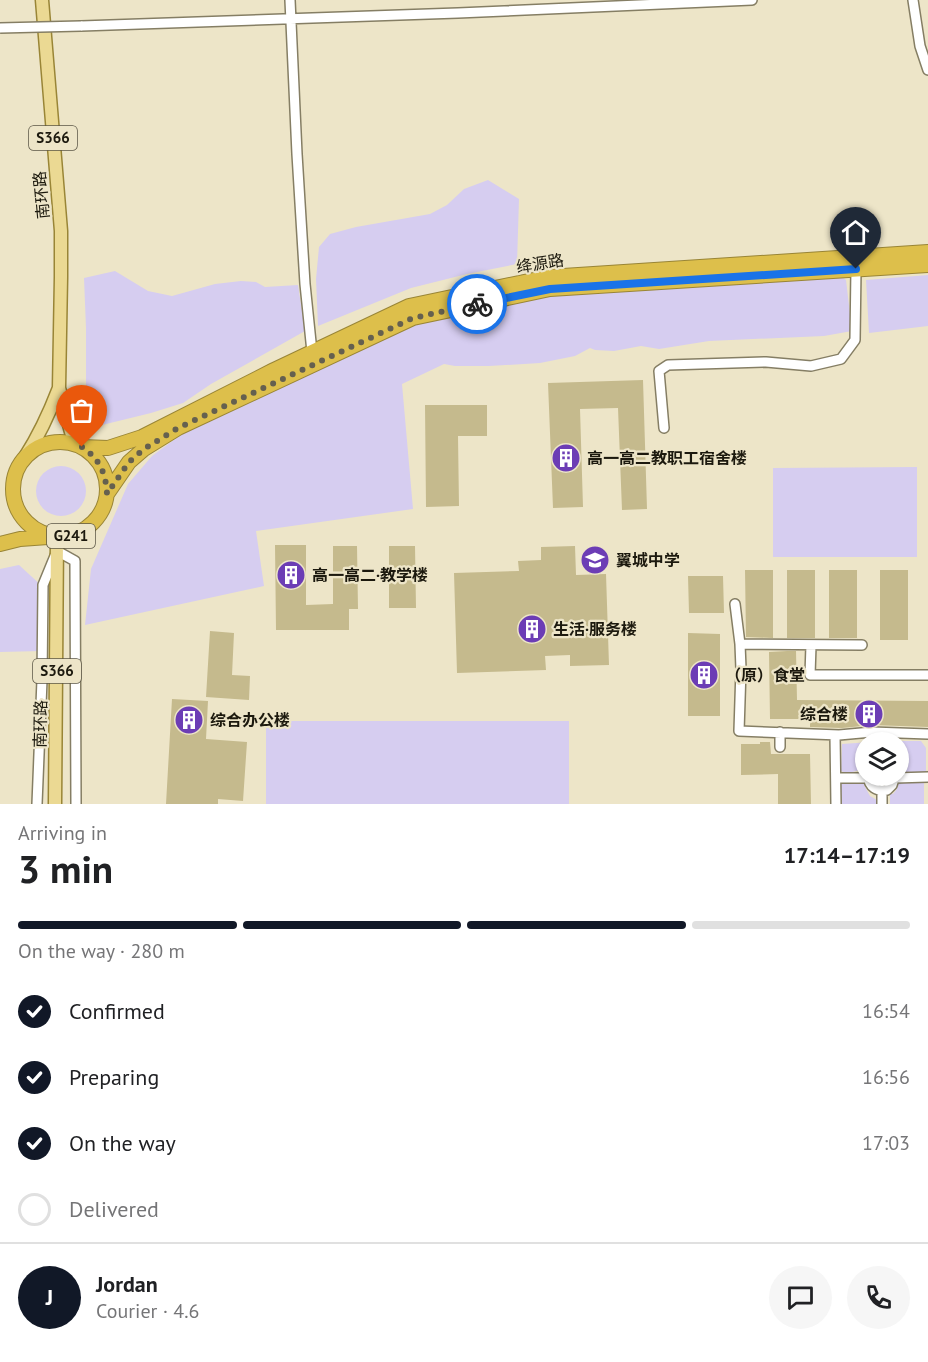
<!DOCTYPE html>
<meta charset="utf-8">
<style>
body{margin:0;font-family:"PT Sans","Noto Sans SC",sans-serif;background:#f6f6f6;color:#202124;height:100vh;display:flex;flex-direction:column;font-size:22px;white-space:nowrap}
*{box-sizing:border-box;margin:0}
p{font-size:20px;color:#757577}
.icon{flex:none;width:33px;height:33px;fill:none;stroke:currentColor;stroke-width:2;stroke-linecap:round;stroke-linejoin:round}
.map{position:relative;height:804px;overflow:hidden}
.panel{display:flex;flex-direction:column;background:#fff;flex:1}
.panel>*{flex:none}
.tools{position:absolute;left:855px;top:732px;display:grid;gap:12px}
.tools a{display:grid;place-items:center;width:54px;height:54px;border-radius:50%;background:#fff;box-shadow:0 2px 4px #0004;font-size:30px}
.pin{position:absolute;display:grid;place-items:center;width:51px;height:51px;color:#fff;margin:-62px -26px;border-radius:50% 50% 50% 0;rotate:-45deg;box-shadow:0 0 6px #0007}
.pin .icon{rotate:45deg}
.courier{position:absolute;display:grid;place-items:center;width:60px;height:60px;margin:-30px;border:4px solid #1a73e8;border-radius:50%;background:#fff;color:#222;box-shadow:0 2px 8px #0007}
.head em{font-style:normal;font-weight:600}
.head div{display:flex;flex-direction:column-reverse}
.head{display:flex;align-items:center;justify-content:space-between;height:102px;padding:0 18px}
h1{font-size:39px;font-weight:600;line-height:45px}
.bar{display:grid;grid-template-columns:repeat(4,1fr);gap:9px 6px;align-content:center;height:72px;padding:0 18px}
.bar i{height:8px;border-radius:4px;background:#e0e0e0}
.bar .on{background:#111827}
.bar p{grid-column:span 4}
.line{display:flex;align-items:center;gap:15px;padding:0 18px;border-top:2px solid #e0e0e0}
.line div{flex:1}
.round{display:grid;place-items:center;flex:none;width:63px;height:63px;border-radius:32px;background:#f6f6f6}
ol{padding:0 18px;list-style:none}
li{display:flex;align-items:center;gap:18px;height:66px}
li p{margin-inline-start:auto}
li .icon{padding:6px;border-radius:50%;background:#111827;color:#fff;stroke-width:4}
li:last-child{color:#757577}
li i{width:33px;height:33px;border:3px solid #e0e0e0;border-radius:50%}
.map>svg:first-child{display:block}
.green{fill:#d6cdf0}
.building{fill:#c5ba8d}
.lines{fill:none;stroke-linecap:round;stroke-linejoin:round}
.minor-casing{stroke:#857e64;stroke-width:12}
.major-casing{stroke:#998536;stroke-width:15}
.highway-casing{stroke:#998536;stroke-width:16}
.minor{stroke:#fff;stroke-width:9}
.major{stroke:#ebd993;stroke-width:12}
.highway{stroke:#ddbf4b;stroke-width:14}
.minor-bridge-casing{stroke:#857e64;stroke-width:12;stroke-linecap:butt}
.minor-bridge{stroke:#fff;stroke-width:9}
.done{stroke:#65604f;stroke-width:6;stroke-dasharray:0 10.8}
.route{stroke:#1a73e8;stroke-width:8}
.labels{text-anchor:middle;stroke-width:4.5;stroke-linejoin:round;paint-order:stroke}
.shield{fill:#ede5c8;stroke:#5b5646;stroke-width:1.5}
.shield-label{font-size:15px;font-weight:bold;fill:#1c190e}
.street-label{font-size:16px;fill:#1c190e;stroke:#ede5c8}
.poi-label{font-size:16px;font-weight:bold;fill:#1c190e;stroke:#ede5c8;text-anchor:start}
</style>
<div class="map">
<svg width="928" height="804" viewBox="0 0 928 804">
<rect width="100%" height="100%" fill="#ede5c8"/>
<!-- green -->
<path class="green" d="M488,180L519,199L517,264L467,274L411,288L318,326L316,279L319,247L330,234L356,227L430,214L447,205L464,189Z
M115,271L148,291L172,296L215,284L241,281L256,282L265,287L298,285L305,331L211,384L183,403L151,413L102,425L86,403V328L84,278Z
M928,275V326L869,333L866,280Z
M841,276L846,280L852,331L824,336L709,341L659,349L641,346L614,351L595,350L590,348L575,356L540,363L489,366H455L444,364L402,384L413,509L256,531L264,586L85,625L91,569L128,484L152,456L186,431L389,333L433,317L553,293Z
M36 491a25 25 0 1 1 50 0a25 25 0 1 1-50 0Z
M917,467V557H773V468Z
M19,565L43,587L42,651L0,652V569Z
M266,721H569V804H266Z
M892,741H921L926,748V775L901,773L899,768L898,742H892Z
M866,742C865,755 871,768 856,771C849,773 847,774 841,771L842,744L871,742Z
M899,781L924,782V804H890V793L893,794L897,789Z
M840,782H865L864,785L870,796L877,800L878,804H841Z"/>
<!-- building -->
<path class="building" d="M643,380L647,509L622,510L618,408L580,409L583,507L553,508L548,383Z
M425,405H487V436H458L459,506L426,507Z
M275,545H306V605L333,604V546H357L358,609H349V630H276Z
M389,546H415L416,608H389Z
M575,546L576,575L606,574L609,665L570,666V655L545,656L546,670L457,673L454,573L519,571L518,561L541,560V547Z
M745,570H773V638L746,637Z
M787,570H815V638H787Z
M829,570H857V638H829Z
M880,570H908V640H880Z
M688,576H723L724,613H689Z
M210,631L234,633L232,675L250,676L249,700L206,697Z
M688,633L720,634V716H688Z
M787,651H796L797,700L928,701V727L872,725L842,728L810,727V719H770L769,652Z
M172,699L208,701L206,739L247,742L243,801L218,799V804H166Z
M760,742H770L771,754H810L811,804H778V774L741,775V744H760Z"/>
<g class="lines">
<!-- minor casing -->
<g class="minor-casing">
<path id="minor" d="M290,0L297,154L305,284L312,352
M913,0L920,46L928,70
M81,26L458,13L752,0
M664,428L659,371L668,365L766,362L811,366L841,359L855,340L856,269
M735,604L740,644L741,669L739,731L839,735L872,732L928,734
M740,644L862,645
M811,645L810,675H928
M780,732V747
M835,735L836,804
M868,776C869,787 877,792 887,790L892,785L895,776
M836,778H868
M895,778L928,777
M37,804L42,680L43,585L57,551L75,561L76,804
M882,804V791"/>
</g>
<!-- major casing -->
<g class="major-casing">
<path id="major" d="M42,0L61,231V277L59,388L71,432L82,447
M25,457C40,434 49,414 59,388
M55,804L57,537"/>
</g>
<!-- highway casing -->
<g class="highway-casing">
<path id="highway" d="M13 489a47 47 0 1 1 94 0a47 47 0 1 1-94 0Z
M82,447L108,448L142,437L274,370L409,306L548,277L928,252
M107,494L129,462L144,449L178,428L413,318L550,289L928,265
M0,544L20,539L48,537"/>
</g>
<!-- minor -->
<use href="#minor" class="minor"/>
<!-- major -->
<use href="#major" class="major"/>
<!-- highway -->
<use href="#highway" class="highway"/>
<!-- minor-bridge casing -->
<g class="minor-bridge-casing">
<path id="minor-bridge" d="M0,28L81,26"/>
</g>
<!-- minor-bridge -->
<use href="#minor-bridge" class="minor-bridge"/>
</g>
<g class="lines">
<!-- done -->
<path class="done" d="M82,447C100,459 106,474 107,494L129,462L144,449L178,428L413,318L477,304"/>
<!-- route -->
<path class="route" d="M477,304L550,289L856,269"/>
</g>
<!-- icons -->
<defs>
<g id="building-disc" transform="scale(1.5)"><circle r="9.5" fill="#6c3db5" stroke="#ede5c8"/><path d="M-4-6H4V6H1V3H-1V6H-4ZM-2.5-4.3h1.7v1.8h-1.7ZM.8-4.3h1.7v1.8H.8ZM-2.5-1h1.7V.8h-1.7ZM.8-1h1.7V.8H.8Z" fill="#fff"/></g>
<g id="school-disc" transform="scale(1.5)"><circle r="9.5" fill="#6c3db5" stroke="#ede5c8"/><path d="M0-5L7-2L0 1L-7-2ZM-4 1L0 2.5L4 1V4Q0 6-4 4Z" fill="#fff"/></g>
</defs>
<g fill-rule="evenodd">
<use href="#building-disc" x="566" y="458"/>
<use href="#school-disc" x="595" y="560"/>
<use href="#building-disc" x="291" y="575"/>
<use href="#building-disc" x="532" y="629"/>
<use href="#building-disc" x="704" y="675"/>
<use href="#building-disc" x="869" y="714"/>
<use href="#building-disc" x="189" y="720"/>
</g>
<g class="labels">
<!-- shield labels -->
<g class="shield">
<rect x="29" y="126" width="48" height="24" rx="4.5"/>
<rect x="47" y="524" width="48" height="24" rx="4.5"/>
<rect x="33" y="659" width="48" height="24" rx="4.5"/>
</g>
<g class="shield-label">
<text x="53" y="143">S366</text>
<text x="71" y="541">G241</text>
<text x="57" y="676">S366</text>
</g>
<!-- street labels -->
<g class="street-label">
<text transform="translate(41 195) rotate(-95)" y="6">南环路</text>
<text transform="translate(540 263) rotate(-9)" y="6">绛源路</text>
<text transform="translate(40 724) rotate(-89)" y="6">南环路</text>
</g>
<!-- poi labels -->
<g class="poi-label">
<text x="587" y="464">高一高二教职工宿舍楼</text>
<text x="616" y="566">翼城中学</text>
<text x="312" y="581">高一高二·教学楼</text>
<text x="553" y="635">生活·服务楼</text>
<text x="725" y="681">（原）食堂</text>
<text x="848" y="720" text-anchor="end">综合楼</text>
<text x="210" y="726">综合办公楼</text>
</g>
</g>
</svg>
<div class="tools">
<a><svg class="icon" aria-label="layers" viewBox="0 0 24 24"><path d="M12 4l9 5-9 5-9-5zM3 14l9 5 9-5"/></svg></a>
</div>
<div class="pin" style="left:82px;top:447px;background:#ea580c"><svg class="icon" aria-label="bag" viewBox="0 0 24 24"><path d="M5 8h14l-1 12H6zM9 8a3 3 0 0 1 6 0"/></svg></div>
<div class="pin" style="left:856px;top:269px;background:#1f2937"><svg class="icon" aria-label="home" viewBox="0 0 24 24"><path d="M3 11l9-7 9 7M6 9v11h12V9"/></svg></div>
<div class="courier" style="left:477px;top:304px"><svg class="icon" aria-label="bike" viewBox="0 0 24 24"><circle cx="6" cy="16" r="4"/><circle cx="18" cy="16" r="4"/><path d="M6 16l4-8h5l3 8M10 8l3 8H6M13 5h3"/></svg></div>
</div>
<section class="panel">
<div class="head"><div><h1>3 min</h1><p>Arriving in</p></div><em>17:14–17:19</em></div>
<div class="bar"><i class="on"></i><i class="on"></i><i class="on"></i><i></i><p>On the way · 280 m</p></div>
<ol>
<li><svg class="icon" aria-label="check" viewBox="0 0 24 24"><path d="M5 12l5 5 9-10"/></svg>Confirmed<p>16:54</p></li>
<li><svg class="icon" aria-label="check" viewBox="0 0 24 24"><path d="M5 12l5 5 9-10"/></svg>Preparing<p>16:56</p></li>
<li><svg class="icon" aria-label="check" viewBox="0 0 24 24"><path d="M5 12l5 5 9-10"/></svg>On the way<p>17:03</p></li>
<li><i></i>Delivered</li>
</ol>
<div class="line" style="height:108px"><b class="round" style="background:#111827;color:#fff">J</b><div><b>Jordan</b><p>Courier · 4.6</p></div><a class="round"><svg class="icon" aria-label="chat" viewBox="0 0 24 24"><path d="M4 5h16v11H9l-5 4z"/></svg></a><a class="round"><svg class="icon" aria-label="phone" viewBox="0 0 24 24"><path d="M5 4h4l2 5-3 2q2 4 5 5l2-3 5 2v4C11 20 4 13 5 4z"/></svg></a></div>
</section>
